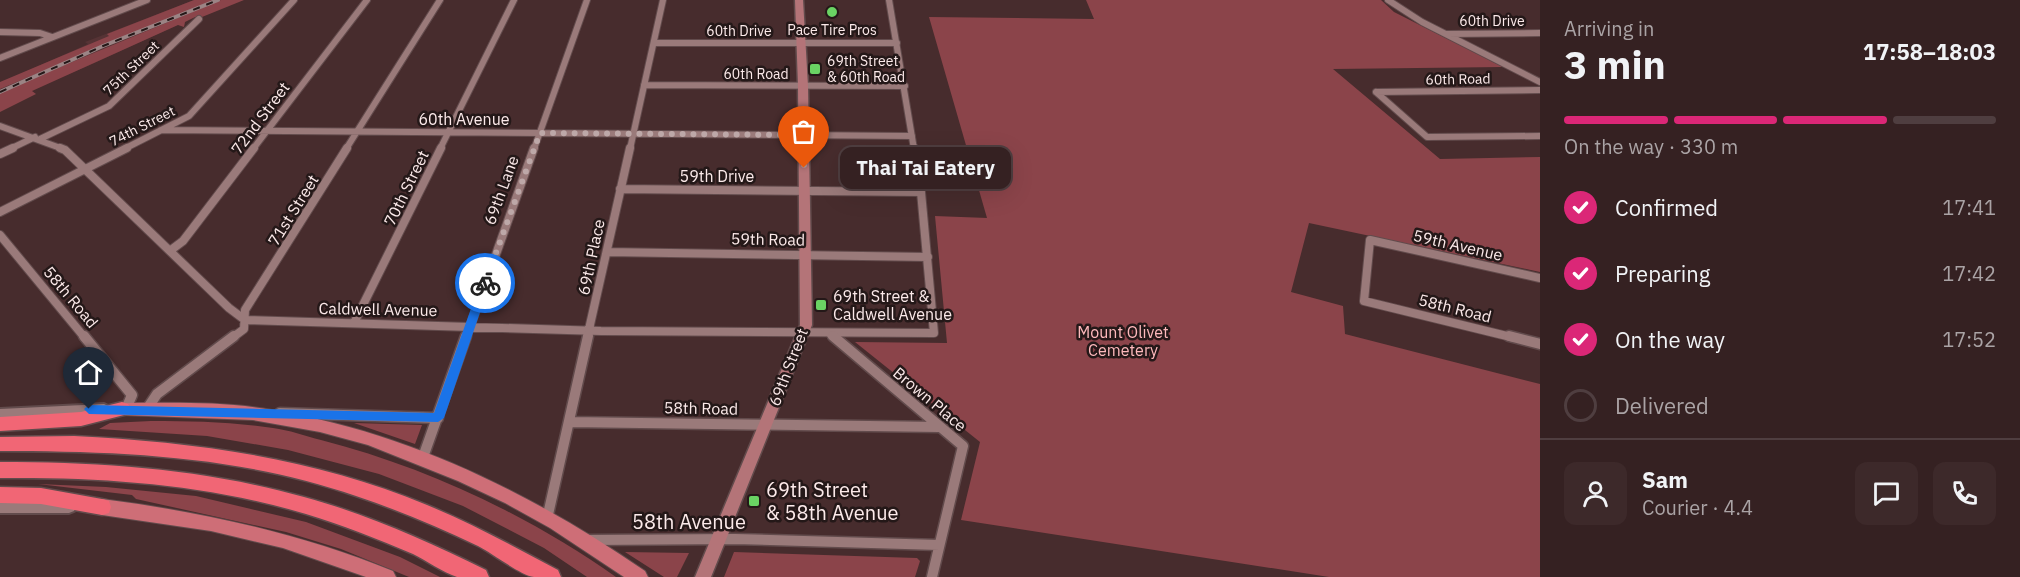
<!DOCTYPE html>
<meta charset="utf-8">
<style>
body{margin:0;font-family:"IBM Plex Sans",sans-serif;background:#3d292a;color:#f1f3f6;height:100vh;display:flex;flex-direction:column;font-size:22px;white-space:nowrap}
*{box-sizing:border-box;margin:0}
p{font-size:20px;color:#aaa3a5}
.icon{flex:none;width:33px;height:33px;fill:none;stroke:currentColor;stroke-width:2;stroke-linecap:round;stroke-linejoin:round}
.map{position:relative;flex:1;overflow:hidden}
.sheet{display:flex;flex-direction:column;background:#352122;width:480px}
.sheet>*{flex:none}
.pin{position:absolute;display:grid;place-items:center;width:51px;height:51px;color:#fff;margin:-62px -26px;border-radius:50% 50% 50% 0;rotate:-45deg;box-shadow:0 0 6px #0007}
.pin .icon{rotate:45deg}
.courier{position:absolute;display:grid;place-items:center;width:60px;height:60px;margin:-30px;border:4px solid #1a73e8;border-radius:50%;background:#fff;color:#222;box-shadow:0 2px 8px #0007}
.bubble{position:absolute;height:42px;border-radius:12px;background:#352122;box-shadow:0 6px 24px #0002,0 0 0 2px #4f3e40;font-size:20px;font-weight:800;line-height:42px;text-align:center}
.head em{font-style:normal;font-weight:800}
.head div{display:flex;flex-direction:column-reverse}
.head{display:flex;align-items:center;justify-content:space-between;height:102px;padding:0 24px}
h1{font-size:39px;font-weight:800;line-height:45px}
.bar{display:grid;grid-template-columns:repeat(4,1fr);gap:9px 6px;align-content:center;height:72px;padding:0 24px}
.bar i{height:8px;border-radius:4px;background:#4f3e40}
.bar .on{background:#db2777}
.bar p{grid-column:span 4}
.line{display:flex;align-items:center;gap:15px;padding:0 24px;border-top:2px solid #4f3e40}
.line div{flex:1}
.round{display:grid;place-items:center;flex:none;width:63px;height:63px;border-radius:12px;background:#3d292a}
ol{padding:0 24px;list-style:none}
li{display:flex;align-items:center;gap:18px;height:66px}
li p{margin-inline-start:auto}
li .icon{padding:6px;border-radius:50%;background:#db2777;color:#fff;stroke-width:4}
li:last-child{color:#aaa3a5}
li i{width:33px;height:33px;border:3px solid #4f3e40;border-radius:50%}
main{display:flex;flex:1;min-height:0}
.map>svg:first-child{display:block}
.built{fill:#563335}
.green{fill:#8b444a}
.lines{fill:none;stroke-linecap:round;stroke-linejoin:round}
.minor-far2-casing{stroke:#624b4c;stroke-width:8}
.minor-far1-casing{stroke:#624b4c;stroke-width:10}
.minor-casing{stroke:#624b4c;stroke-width:13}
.tertiary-casing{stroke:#624b4c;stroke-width:4}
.secondary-casing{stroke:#624b4c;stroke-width:3}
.primary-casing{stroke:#624b4c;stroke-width:2}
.motorway-casing{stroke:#624b4c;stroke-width:3}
.minor-far2{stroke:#9a7a7a;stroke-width:6}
.minor-far1{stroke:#9a7a7a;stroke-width:8}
.minor{stroke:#9a7a7a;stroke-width:10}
.tertiary{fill:#9a7a7a;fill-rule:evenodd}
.secondary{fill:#b47478;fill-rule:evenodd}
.primary{fill:#ce6e77;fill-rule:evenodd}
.motorway{fill:#f16675;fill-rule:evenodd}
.rail-casing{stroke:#9b8485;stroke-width:4}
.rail{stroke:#241818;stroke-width:2;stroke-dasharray:7;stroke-linecap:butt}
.route{fill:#1a73e8}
.done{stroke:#bda8a8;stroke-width:6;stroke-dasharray:0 10.8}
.poi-dot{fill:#6ad363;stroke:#241818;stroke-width:2}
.labels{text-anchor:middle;stroke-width:5;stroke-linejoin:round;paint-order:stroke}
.far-street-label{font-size:14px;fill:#fceaea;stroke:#241818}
.far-poi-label{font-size:14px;fill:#fceaea;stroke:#241818}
.street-label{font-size:16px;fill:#fceaea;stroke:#241818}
.poi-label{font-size:16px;fill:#fceaea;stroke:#241818;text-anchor:start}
.park-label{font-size:16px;fill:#feb9bc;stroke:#241818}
.near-poi-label{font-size:20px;fill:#fceaea;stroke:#241818;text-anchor:start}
.near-street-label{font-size:20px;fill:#fceaea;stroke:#241818}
</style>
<main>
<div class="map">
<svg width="1540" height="577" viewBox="0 0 1540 577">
<rect width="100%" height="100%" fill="#472c2d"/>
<!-- built -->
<path class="built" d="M194,0H232L90,65L0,103V83L88,44L85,42Z"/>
<!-- green -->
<path class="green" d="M194,0H214L0,89V82L109,36L107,34Z
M221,0H244L202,17H195L185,22L184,27L178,25L32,91L36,94L0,112V92Z
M1086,0H1381L1394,12L1503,67L1333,69L1440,159L1540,157V272L1309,223L1291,292L1343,306L1345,334L1540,384V577H1329L961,520L980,442L855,342L947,343L935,216L987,218L929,17L1094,19Z
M151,421C192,421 232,422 273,428C289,430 305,436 321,440C426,467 528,515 616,577H587L544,548L463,506L379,474L288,450L207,436L99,429L110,423Z
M354,423L422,425L415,444Z
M38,484L106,487L196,496L306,522L400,557L440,577H409L341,549L286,532L136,499L132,495Z
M625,552L689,553L677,577H664Z
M734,552L917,558L920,561L915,577H724Z"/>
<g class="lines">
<!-- minor-far2 casing -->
<g class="minor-far2-casing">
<path id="minor-far2" d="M889,0L914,149
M1388,0L1422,22L1540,82
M0,32L40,33L52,37
M1447,34L1540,33
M654,43H897
M0,58L147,0
M644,85L905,86
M1376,92L1427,137L1540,136
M1376,92L1540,90
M0,126L63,149
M161,130L912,136
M40,139L109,106L199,19
M10,149L35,137
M124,149L189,116L294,0
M253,149L367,0
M346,149L440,0
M440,149L514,0
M534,149L587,0
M630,149L663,0"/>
</g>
<!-- minor-far1 casing -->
<g class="minor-far1-casing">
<path id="minor-far1" d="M60,148L65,150L229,308L245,320L601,331L934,333L921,192L914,148
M0,154L13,148
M620,189L921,192
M0,212L127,148
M0,235L85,338
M171,250L183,241L254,148
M607,252L928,257
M354,323L441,148
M830,334L835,338
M232,338L244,329L245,310L347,148
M466,338L534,148
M587,338L630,148
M1515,338L1364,301L1370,240L1540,278"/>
</g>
<!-- minor casing -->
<g class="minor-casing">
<path id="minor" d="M84,336L132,395L126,409
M833,336L963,446L932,577
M1509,336L1540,344
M147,409L157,394L234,336
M280,413L438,418
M570,422L939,427
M422,460L466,336
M547,519L588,336
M589,540L735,539L939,545"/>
</g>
<!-- tertiary casing -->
<g class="tertiary-casing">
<path id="tertiary" d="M104,404L108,406L110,409L108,412L104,414L0,419V409Z
M0,501H69L74,503L76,507L74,511L69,513H0Z"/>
</g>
<!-- secondary casing -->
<g class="secondary-casing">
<path id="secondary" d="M795,0H803L808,86L812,325L711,577H695L800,325L798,86Z"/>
</g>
<!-- primary casing -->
<g class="primary-casing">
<path id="primary" d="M122,403C172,403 223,401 272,410C408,432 533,494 645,571L648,577H624L550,528L505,503L458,481L368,445L320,432L253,420L122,415L117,413L114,409L117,405Z
M102,499C203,512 299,533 393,571L396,577H366L283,548L211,531L102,515L96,512L93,507L96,502Z"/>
</g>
<!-- motorway casing -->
<g class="motorway-casing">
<path id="motorway" d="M122,402L128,404L131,409L128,414L81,426L0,431V417L81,412Z
M74,436C195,442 314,458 427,505C473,524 515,547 558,570L561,577C552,577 542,577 534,577C520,575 492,553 478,546C438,527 398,510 356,496C242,456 119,451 0,451V437Z
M0,462C103,462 204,469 304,497C367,514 427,541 486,570L489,577C479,577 466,577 457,577C442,572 427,561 413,554C378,539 342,525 306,514C206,484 103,477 0,478Z
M0,487L41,488L102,499L109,501L111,507L109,513L102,515L41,504L0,503Z"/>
</g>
<!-- minor-far2 -->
<use href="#minor-far2" class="minor-far2"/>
<!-- minor-far1 -->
<use href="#minor-far1" class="minor-far1"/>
<!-- minor -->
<use href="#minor" class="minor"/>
<!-- tertiary -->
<use href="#tertiary" class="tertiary"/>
<!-- secondary -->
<use href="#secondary" class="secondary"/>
<!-- primary -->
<use href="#primary" class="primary"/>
<!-- motorway -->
<use href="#motorway" class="motorway"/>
<!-- rail casing -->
<g class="rail-casing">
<path id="rail" d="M0,92L103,46L218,0"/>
</g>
<!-- rail -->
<use href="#rail" class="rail"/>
</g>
<!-- route -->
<path class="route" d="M485,280L490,283L444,418L438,422L89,414L84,409L89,405L434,413L480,283Z"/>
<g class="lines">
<!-- done -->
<path class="done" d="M485,283L540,133L804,135V168"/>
</g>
<!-- markers -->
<g class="poi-dot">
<circle cx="832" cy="12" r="6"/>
<rect x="809" y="63" width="12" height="12" rx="3"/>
<rect x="815" y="299" width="12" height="12" rx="3"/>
<rect x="748" y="495" width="12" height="12" rx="3"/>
</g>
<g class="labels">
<!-- far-street labels -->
<g class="far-street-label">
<text x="1492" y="26">60th Drive</text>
<text x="739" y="36">60th Drive</text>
<text transform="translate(131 68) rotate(-44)" y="5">75th Street</text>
<text x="756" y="79">60th Road</text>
<text transform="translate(1458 79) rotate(-1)" y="5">60th Road</text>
<text transform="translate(142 126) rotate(-27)" y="5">74th Street</text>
</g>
<!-- far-poi labels -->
<g class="far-poi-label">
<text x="832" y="35">Pace Tire Pros</text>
<text x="827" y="66" text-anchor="start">69th Street<tspan x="827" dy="16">&amp; 60th Road</tspan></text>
</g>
<!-- street labels -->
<g class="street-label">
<text transform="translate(260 118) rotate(-53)" y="6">72nd Street</text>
<text x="464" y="125">60th Avenue</text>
<text x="717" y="182">59th Drive</text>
<text transform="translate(406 188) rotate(-64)" y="6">70th Street</text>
<text transform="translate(501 190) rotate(-70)" y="6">69th Lane</text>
<text transform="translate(293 210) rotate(-58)" y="6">71st Street</text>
<text transform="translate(768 239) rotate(1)" y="6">59th Road</text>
<text transform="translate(1458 245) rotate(13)" y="6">59th Avenue</text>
<text transform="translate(591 257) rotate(-78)" y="6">69th Place</text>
<text transform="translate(71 297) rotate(50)" y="6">58th Road</text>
<text transform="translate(1455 308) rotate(14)" y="6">58th Road</text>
<text transform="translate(378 309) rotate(1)" y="6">Caldwell Avenue</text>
<text transform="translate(788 367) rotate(-69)" y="6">69th Street</text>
<text transform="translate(930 399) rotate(40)" y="6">Brown Place</text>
<text transform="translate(701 408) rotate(1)" y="6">58th Road</text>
</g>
<!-- poi labels -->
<g class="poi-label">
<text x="833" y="302">69th Street &amp;<tspan x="833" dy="18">Caldwell Avenue</tspan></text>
</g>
<!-- park labels -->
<g class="park-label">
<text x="1123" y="338">Mount Olivet<tspan x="1123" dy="18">Cemetery</tspan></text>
</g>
<!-- near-poi labels -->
<g class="near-poi-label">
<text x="766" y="497">69th Street<tspan x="766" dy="23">&amp; 58th Avenue</tspan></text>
</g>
<!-- near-street labels -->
<g class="near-street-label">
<text x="689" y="529">58th Avenue</text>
</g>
</g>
</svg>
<div class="pin" style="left:804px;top:168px;background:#ea580c"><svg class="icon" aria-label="bag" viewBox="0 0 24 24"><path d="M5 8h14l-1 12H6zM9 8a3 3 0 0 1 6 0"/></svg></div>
<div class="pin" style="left:89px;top:409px;background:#1f2937"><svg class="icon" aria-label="home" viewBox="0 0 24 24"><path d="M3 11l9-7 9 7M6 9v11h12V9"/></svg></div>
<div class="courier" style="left:485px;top:283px"><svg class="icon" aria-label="bike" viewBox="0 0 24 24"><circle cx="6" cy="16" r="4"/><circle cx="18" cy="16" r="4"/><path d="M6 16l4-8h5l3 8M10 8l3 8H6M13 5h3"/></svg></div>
<div class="bubble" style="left:840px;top:147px;width:171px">Thai Tai Eatery</div>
</div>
<section class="sheet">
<div class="head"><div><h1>3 min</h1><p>Arriving in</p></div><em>17:58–18:03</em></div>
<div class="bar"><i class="on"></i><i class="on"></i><i class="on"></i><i></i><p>On the way · 330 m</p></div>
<ol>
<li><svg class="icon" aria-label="check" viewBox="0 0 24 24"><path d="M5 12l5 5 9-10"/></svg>Confirmed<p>17:41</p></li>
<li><svg class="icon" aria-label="check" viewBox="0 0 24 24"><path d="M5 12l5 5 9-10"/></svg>Preparing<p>17:42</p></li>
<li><svg class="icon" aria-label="check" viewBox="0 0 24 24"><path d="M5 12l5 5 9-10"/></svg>On the way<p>17:52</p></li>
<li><i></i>Delivered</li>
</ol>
<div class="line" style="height:108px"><a class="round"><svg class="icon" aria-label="person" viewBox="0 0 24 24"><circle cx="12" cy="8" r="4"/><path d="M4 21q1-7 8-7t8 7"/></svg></a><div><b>Sam</b><p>Courier · 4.4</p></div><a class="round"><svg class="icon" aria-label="chat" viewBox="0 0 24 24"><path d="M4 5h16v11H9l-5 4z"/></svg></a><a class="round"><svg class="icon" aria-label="phone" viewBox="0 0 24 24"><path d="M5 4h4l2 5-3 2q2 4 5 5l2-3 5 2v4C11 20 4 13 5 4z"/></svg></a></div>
</section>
</main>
